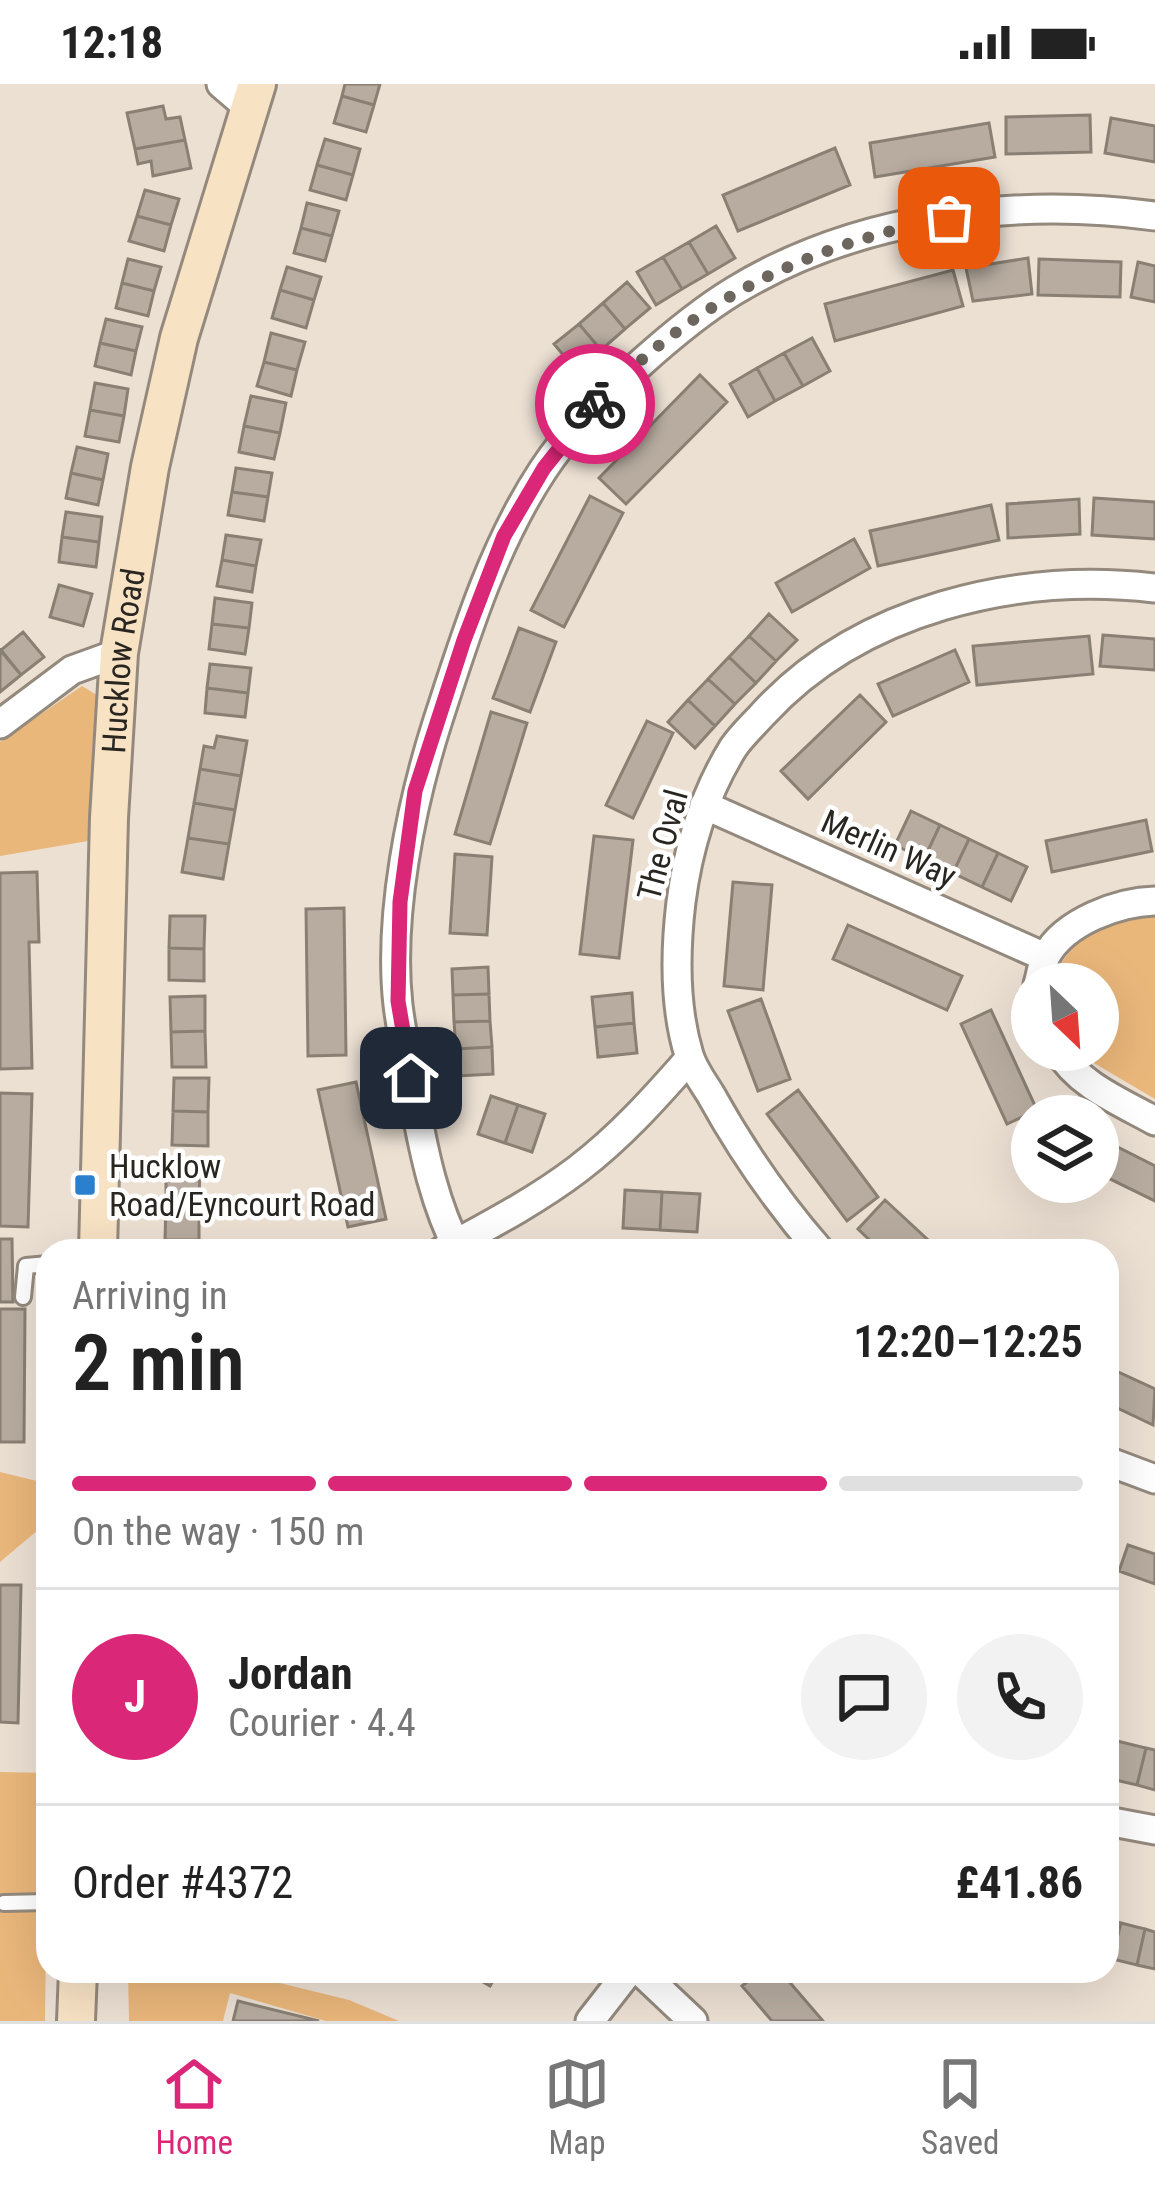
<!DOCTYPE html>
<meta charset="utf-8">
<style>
body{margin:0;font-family:"Roboto Condensed",sans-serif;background:#f2f2f2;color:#222;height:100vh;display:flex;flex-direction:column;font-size:45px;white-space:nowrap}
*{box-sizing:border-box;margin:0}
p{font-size:39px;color:#767676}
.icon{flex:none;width:66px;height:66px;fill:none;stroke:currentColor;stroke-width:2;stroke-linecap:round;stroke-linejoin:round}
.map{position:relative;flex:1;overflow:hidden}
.side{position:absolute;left:36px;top:1155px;width:1083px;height:744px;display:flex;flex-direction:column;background:#fff;border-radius:36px;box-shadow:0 12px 48px #0002}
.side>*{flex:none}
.needle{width:78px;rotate:155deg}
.tools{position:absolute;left:1011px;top:879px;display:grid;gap:24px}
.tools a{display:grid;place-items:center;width:108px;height:108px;border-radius:50%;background:#fff;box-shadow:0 12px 48px #0002;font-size:60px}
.pin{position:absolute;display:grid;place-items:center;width:102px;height:102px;color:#fff;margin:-51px;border-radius:24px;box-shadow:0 6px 18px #0006}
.courier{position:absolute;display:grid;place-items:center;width:120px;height:120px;margin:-60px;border:9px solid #db2777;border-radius:50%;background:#fff;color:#222;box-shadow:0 3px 15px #0007}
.head em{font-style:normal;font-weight:600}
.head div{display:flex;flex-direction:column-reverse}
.head{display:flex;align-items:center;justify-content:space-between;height:204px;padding:0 36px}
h1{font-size:78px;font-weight:600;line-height:90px}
.bar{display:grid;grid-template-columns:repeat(4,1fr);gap:18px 12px;align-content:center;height:144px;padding:0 36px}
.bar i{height:15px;border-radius:9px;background:#e0e0e0}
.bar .active{background:#db2777}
.bar p{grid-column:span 4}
.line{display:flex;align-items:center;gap:30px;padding:0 36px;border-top:3px solid #e0e0e0}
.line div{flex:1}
.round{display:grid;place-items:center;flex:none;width:126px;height:126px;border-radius:63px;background:#f2f2f2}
.status{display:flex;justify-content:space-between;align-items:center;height:84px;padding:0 60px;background:#fff;direction:ltr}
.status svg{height:33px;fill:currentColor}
.tab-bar{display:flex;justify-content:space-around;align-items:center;height:168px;border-top:3px solid #e0e0e0;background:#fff;font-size:33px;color:#767676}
.tab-bar a{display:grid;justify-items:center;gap:6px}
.tab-bar .active{color:#db2777}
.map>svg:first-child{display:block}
.green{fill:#eab77b}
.building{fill:#b8aca0;stroke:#8a7f73;stroke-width:3}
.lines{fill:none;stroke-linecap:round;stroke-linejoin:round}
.lane-casing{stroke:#94897d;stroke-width:20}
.street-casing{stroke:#94897d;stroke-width:33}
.secondary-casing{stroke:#94897d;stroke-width:42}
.lane{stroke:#fff;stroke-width:14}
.street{stroke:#fff;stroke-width:27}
.secondary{stroke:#f8e2c4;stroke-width:36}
.done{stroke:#6d665f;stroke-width:12;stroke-dasharray:0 21.6}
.route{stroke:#db2777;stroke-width:15}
.poi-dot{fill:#2b80ce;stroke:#fff;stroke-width:4.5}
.labels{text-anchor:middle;stroke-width:9;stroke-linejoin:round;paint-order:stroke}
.street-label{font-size:33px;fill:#292520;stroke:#fff}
.poi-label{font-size:33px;fill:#292520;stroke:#fff;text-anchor:start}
</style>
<div class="status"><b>12:18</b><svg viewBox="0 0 49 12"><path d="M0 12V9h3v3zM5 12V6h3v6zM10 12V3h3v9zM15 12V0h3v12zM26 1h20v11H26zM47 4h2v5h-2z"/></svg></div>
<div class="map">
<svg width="1155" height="1937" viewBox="0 0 1155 1937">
<rect width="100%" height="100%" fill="#ece0d3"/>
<!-- green -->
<path class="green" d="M82,602L100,613L88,757L0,772V658Z
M1155,831V1015L1077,969L1075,966H1098V900H1052C1069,851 1106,836 1155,831Z
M0,1388L45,1399L44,1441L0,1478Z
M0,1688L48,1689L45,1937H0Z
M128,1887H230L349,1916L399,1937H326L230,1909L223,1937H129Z"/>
<!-- building -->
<path class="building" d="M345,0H380L374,21L342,12Z
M342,12L374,21L366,48L334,39Z
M163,22L166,35L180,33L185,56L135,65L127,29Z
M1090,31L1091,68L1006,70V33Z
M1111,34L1155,42V78L1105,69Z
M989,39L995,73L875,93L870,59Z
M325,55L360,65L353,91L317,81Z
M185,56L191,84L153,92L151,77L138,80L135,65Z
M835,64L850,101L738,147L723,111Z
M317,81L353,91L346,116L310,106Z
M145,106L179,115L171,141L137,132Z
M307,119L339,127L332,152L301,144Z
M137,132L171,141L164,167L129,157Z
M716,142L735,174L708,190L689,158Z
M301,144L332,152L325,177L294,169Z
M689,158L708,190L682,205L663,173Z
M663,173L682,205L656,221L637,188Z
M1028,174L1032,210L973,217L966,184Z
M128,175L161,183L154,207L122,199Z
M1039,175L1121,178L1120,213L1038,211Z
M1138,178L1155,182V218L1131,213Z
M287,183L321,193L314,216L280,206Z
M953,186L963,222L835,257L825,220Z
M627,198L650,224L625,245L603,219Z
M122,199L154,207L148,232L116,224Z
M280,206L314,216L306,244L272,234Z
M603,219L625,245L601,266L579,240Z
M106,235L142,243L136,267L100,259Z
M579,240L601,266L576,286L554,260Z
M271,249L305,258L297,286L264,278Z
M812,254L830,287L803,302L784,269Z
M100,259L136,267L131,291L95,282Z
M784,269L803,302L775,317L757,284Z
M264,278L297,286L291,312L257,302Z
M757,284L775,317L748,333L730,300Z
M700,291L727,318L626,420L599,394Z
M95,299L128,305L124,332L90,326Z
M251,312L286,319L280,349L244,342Z
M90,326L124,332L119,358L85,352Z
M244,342L280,349L274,375L239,368Z
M77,363L108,370L103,396L71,389Z
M236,384L272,389L268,413L232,408Z
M71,389L103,396L98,421L66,414Z
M232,408L268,413L264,437L228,431Z
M590,412L623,429L564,543L531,526Z
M1094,414L1155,418V455L1092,451Z
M1079,415L1080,450L1008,454L1007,420Z
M991,421L999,456L878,482L870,447Z
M66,428L102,433L99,458L62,453Z
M226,451L261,456L256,482L222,476Z
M62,453L99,458L96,483L59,478Z
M854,455L870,484L792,528L776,499Z
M222,476L256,482L252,508L217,502Z
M59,501L92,510L83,542L50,533Z
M215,514L252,519L249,544L212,540Z
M769,530L797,556L776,577L749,552Z
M212,540L249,544L245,570L209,565Z
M519,544L556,558L530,628L493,614Z
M23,548L44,573L21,591L1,566Z
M1103,551L1155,555V586L1100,582Z
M749,552L776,577L756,599L729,573Z
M1089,552L1093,590L977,601L973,562Z
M0,566L21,591L0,608Z
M955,566L969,598L893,632L878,600Z
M729,573L756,599L735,620L708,595Z
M210,580L251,584L248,609L207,604Z
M708,595L735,620L715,642L688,616Z
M207,604L248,609L245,633L205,629Z
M860,611L886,638L808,715L781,687Z
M688,616L715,642L695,664L668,638Z
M491,628L527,639L490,760L455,750Z
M647,637L673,649L633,734L606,721Z
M217,652L247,657L241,692L200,685L204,662L214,664Z
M200,685L241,692L235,726L194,719Z
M194,719L235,726L229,760L188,754Z
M911,727L940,741L924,775L895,761Z
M1146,736L1152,767L1052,788L1046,757Z
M940,741L969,755L953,789L924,775Z
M594,752L633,756L619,874L580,870Z
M188,754L229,760L223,795L182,788Z
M969,755L998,769L982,803L953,789Z
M998,769L1027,783L1011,817L982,803Z
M455,770L492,773L487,851L450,849Z
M37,788L39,858H29L32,984L0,985V789Z
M733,798L772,801L763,906L724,902Z
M344,824L346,971L308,972L306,825Z
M170,832H205L204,865L169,864Z
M848,841L962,892L947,926L833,875Z
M169,864L204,865V897L169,896Z
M488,883L489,910L453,911L452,885Z
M632,909L634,939L595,943L592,913Z
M489,910L490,937L454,938L453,911Z
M205,912V947L171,948L170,913Z
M761,915L790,995L758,1007L728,927Z
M991,926L1037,1026L1007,1040L961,940Z
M490,937L492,963L456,965L454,938Z
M634,939L637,969L598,973L595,943Z
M205,947L206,983H172L171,948Z
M492,963L493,990L457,992L456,965Z
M174,994H209L208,1028L173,1027Z
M356,998L386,1135L348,1143L318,1006Z
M798,1006L878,1113L847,1137L767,1030Z
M0,1009L32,1010L28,1143L0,1142Z
M491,1012L518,1021L505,1059L478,1050Z
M518,1021L545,1030L532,1068L505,1059Z
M173,1027L208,1028V1062L172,1061Z
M1098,1053L1155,1082V1117L1098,1089Z
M166,1080L200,1081L199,1118H166Z
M625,1106L662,1108L660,1146L623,1144Z
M662,1108L700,1110L697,1148L660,1146Z
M885,1116L940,1167H881L858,1145Z
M166,1118H199V1156H165Z
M0,1155H12L13,1218H0Z
M0,1225H25L24,1358H0Z
M1114,1286L1155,1305L1153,1341L1107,1319V1301Z
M1128,1461L1155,1470V1500L1119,1487Z
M0,1501H21L18,1639L0,1638Z
M1113,1656L1146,1664L1137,1701L1107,1694Z
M1146,1664L1155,1666V1706L1137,1701Z
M1107,1836L1121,1839L1112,1875L1107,1873Z
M1121,1839L1145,1845L1137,1881L1112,1875Z
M1145,1845L1155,1848V1885L1137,1881Z
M464,1887H499L490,1902Z
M760,1887H780L823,1937H772L742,1902Z
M238,1917L319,1937H233Z"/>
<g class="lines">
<!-- lane casing -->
<g class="lane-casing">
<path id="lane" d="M23,1213L26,1182L48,1180
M4,1819L48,1818"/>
</g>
<!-- street casing -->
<g class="street-casing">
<path id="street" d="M221,0L249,24
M0,640L72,586L119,569
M704,721L1045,873
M1038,900C1041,891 1042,879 1046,872C1065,837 1119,818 1155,817
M1058,966C1078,1001 1121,1018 1155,1037
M442,1167C488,1142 536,1117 578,1085C620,1053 655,1014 690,974
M459,1167C435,1122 424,1069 415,1020C410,987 402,954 398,921C388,833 411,720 438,636C466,550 493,462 543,386C570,345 604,311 641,279C670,253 701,227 734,207C857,132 1015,113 1155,132
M820,1167C778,1119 742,1067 711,1011C703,998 693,985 689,971C674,922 675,868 681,818C688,764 704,711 733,664C741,652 753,641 763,630C859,525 1016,488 1155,504
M1107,1377L1155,1395
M1107,1737L1155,1746
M640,1887L693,1937
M590,1937L629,1887"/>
</g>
<!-- secondary casing -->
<g class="secondary-casing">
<g id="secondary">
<path id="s1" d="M98,1167L109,734L119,569L150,383L179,254L257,0"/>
<path d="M76,1937L78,1887"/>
</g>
</g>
<!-- lane -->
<use href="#lane" class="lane"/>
<!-- street -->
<use href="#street" class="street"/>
<!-- secondary -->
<use href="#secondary" class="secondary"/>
</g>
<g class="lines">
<!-- done -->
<path class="done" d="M595,320C696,215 808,161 949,134"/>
<!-- route -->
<path class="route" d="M411,994L398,917L400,818L415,707L464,556L504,452L544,384L595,320"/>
</g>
<!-- markers -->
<rect class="poi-dot" x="73" y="1089" width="24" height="24" rx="6"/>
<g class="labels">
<!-- street labels -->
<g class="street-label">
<text dy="12" stroke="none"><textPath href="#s1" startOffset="591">Hucklow Road</textPath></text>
<text transform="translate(662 761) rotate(-75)" y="12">The Oval</text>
<text transform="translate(889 764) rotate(24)" y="12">Merlin Way</text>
</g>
<!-- poi labels -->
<g class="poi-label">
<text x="109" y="1094">Hucklow<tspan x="109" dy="38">Road/Eyncourt Road</tspan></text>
</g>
</g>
</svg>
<div class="tools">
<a><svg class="needle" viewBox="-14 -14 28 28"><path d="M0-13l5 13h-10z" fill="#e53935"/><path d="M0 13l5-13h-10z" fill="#767676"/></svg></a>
<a><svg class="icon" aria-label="layers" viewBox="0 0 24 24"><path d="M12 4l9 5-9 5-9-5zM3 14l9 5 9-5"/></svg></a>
</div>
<div class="pin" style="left:949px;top:134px;background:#ea580c"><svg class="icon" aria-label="bag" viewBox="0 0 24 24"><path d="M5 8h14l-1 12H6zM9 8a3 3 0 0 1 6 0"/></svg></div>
<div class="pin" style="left:411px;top:994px;background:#1f2937"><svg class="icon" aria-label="home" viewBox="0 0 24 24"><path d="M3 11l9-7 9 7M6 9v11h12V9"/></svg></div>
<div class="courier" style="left:595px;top:320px"><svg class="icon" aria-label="bike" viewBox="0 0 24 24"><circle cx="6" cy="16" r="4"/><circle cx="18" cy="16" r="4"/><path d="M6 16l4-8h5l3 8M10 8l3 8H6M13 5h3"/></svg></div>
<section class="side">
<div class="head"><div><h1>2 min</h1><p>Arriving in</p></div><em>12:20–12:25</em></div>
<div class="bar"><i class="active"></i><i class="active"></i><i class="active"></i><i></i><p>On the way · 150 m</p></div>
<div class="line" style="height:216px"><b class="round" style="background:#db2777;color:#fff">J</b><div><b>Jordan</b><p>Courier · 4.4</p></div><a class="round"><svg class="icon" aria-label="chat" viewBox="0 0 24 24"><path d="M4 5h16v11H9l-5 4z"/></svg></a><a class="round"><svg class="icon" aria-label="phone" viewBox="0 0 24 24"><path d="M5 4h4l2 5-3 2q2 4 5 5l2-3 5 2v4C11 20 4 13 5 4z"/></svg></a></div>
<div class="line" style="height:156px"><div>Order #4372</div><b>£41.86</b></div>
</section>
</div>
<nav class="tab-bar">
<a class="active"><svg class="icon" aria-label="home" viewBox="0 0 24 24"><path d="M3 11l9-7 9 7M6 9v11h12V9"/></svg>Home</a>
<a><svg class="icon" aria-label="map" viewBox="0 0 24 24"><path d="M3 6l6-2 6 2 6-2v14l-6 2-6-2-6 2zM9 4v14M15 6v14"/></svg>Map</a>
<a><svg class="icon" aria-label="saved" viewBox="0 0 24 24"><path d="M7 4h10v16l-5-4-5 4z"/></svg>Saved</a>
</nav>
